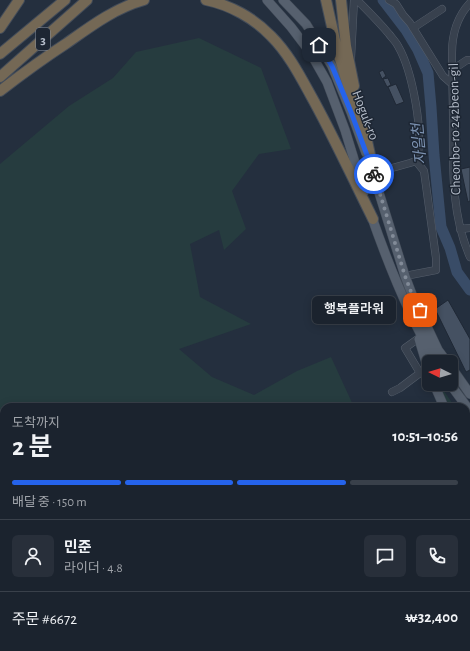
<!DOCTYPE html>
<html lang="ko">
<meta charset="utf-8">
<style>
body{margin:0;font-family:"Alegreya Sans","Noto Sans KR",sans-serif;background:#282f3a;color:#f1f3f6;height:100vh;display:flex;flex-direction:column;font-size:15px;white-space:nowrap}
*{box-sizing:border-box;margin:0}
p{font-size:13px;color:#a0a4aa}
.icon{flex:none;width:22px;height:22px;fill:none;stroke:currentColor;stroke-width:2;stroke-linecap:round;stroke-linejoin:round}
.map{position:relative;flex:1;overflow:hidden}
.drawer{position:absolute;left:0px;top:403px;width:470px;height:248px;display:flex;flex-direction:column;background:#1b232e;border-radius:12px 12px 0 0;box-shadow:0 2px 10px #0003,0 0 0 1px #39404a}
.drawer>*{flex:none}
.needle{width:26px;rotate:275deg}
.buttons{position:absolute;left:422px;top:355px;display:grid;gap:8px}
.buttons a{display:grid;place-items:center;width:36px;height:36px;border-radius:6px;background:#1b232e;box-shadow:0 2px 10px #0003,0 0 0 1px #39404a;font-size:20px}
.pin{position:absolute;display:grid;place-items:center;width:34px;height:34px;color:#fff;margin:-17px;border-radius:8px;box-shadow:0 2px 6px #0006}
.courier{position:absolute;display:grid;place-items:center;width:40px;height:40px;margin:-20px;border:3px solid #2563eb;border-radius:50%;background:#fff;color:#222;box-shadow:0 1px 5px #0007}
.bubble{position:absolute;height:28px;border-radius:6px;background:#1b232e;box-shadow:0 2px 10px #0003,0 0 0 1px #39404a;font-size:13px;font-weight:600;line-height:28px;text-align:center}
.head em{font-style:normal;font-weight:600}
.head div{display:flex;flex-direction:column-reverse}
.head{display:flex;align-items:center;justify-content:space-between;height:68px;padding:0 12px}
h1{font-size:26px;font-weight:600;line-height:30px}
.bar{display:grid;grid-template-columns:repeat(4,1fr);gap:6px 4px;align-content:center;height:48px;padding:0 12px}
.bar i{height:5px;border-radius:3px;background:#39404a}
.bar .active{background:#2563eb}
.bar p{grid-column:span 4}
.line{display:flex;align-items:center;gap:10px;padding:0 12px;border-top:1px solid #39404a}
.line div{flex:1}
.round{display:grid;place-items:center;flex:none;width:42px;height:42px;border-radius:6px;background:#282f3a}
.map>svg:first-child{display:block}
.green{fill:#263c3f}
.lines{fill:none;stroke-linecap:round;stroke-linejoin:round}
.river{stroke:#394c67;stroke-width:11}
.building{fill:#455162;stroke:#1f2835}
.minor-casing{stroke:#565f6c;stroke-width:8}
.major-casing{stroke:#414a57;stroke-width:10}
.highway-casing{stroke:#434c59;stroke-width:12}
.minor{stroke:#38414e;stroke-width:7}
.major{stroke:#56606e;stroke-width:9}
.highway{stroke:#746855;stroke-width:10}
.done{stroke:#828b98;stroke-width:4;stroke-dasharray:0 7.2}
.route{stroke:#2563eb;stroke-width:5}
.labels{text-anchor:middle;stroke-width:3;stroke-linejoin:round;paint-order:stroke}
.shield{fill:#1d2633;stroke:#878f9c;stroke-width:1}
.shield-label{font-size:13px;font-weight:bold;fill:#b4bcc9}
.street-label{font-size:14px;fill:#b4bcc9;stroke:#1d2633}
.water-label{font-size:15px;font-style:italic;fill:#7c92b1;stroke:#1d2633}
</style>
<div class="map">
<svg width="470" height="651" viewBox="0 0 470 651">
<rect width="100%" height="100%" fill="#242f3e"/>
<!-- green -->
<path class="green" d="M199,38L261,68L291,149L259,154L232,191L246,229L224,250L219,230L190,244L200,297L251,324L179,349L212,377L254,395L297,371L331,357L354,407H4V647H213L212,651H0V164L69,106L113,78L136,52Z
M439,384L455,407H447Z"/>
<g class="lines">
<!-- river -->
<path class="river" d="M383,0L406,30L418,50L428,73L431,107L434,155L441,227L450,248L457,272L470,290"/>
</g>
<!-- building -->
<path class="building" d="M383,70L386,76L382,79L379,72Z
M388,78L391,85L387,87L383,79Z
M396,84L404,102L396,105L388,87Z
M470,167V201L468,202L461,169Z
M448,300L470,339V370L466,372L435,309Z"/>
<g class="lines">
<!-- minor casing -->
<g class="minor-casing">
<path id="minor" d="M357,0C368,11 379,22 389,34C392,38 396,42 398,46C412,70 425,135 416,161L410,163L374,173
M389,0L396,4L403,15L410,23L443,76L452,84
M470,3C457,17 452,34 452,53C452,75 453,98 453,121C453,167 451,214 470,257
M413,28L442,9
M351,58L354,0
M452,70L467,60H470
M460,229L470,228
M405,276L436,270V258L424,171L416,161
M419,338L405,348L420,373
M392,392L400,388L420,373L423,372
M466,462L470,472
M466,532L470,545
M466,576L470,574
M466,603L470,602
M466,617L470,624
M405,647L406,651"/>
</g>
<!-- major casing -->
<g class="major-casing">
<path id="major" d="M267,0L291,27L310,52L327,82L345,130L364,192
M283,0L306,24L332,66L351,112L366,153
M371,167L405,276L413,297L438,350L447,362
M370,212C388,264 408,315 436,362
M419,339L429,372
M451,367L470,394
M434,384L444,407
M450,384L470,411
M466,437L470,435
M466,454V462"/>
</g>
<!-- highway casing -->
<g class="highway-casing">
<path id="highway" d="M206,0C230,5 254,18 271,36C288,53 299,74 310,94C333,135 352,177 373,219
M326,0L337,49L351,95L367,141L374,173
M341,0L346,46L354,86
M0,28L19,0
M0,54L65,0
M0,77L87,0
M0,91C22,74 44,58 67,43C91,26 115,8 144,0"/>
</g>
<!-- minor -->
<use href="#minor" class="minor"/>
<!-- major -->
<use href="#major" class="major"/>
<!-- highway -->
<use href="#highway" class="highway"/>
</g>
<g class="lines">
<!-- done -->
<path class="done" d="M374,174L405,276L413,297L420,310"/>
<!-- route -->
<path class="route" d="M319,45L332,66L351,112L374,174"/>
</g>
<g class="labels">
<!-- shield labels -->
<rect class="shield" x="36" y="28" width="14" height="22" rx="3"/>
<g class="shield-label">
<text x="43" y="44">3</text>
</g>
<!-- street labels -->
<g class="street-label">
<text transform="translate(366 115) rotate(69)" y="5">Hoguk-ro</text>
<text transform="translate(454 129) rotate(-91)" y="5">Cheonbo-ro 242beon-gil</text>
</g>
<!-- water labels -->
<g class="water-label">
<text transform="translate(419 144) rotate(-95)" y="5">자일천</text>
</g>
</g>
</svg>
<div class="buttons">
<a><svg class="needle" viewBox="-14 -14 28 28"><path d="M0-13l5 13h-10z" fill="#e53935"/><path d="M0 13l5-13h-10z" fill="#a0a4aa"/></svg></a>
</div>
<div class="pin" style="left:420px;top:310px;background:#ea580c"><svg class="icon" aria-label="bag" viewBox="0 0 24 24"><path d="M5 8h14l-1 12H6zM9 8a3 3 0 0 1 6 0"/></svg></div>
<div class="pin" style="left:319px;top:45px;background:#1f2937"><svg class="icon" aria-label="home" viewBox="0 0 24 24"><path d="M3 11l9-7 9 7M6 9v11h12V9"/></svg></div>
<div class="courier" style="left:374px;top:174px"><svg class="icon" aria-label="bike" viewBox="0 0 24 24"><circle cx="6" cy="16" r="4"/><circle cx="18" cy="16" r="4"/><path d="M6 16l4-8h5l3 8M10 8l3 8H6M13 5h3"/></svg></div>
<div class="bubble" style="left:312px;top:296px;width:84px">행복플라워</div>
<section class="drawer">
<div class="head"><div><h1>2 분</h1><p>도착까지</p></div><em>10:51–10:56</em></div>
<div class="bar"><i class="active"></i><i class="active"></i><i class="active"></i><i></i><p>배달 중 · 150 m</p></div>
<div class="line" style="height:72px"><a class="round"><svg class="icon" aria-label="person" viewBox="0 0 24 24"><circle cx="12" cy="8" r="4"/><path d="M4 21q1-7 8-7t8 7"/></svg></a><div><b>민준</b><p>라이더 · 4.8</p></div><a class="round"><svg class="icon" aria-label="chat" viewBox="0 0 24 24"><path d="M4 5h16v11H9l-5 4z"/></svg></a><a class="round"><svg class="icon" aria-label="phone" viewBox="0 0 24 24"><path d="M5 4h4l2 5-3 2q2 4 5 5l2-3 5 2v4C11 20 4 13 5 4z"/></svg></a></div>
<div class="line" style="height:52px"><div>주문 #6672</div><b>₩32,400</b></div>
</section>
</div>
